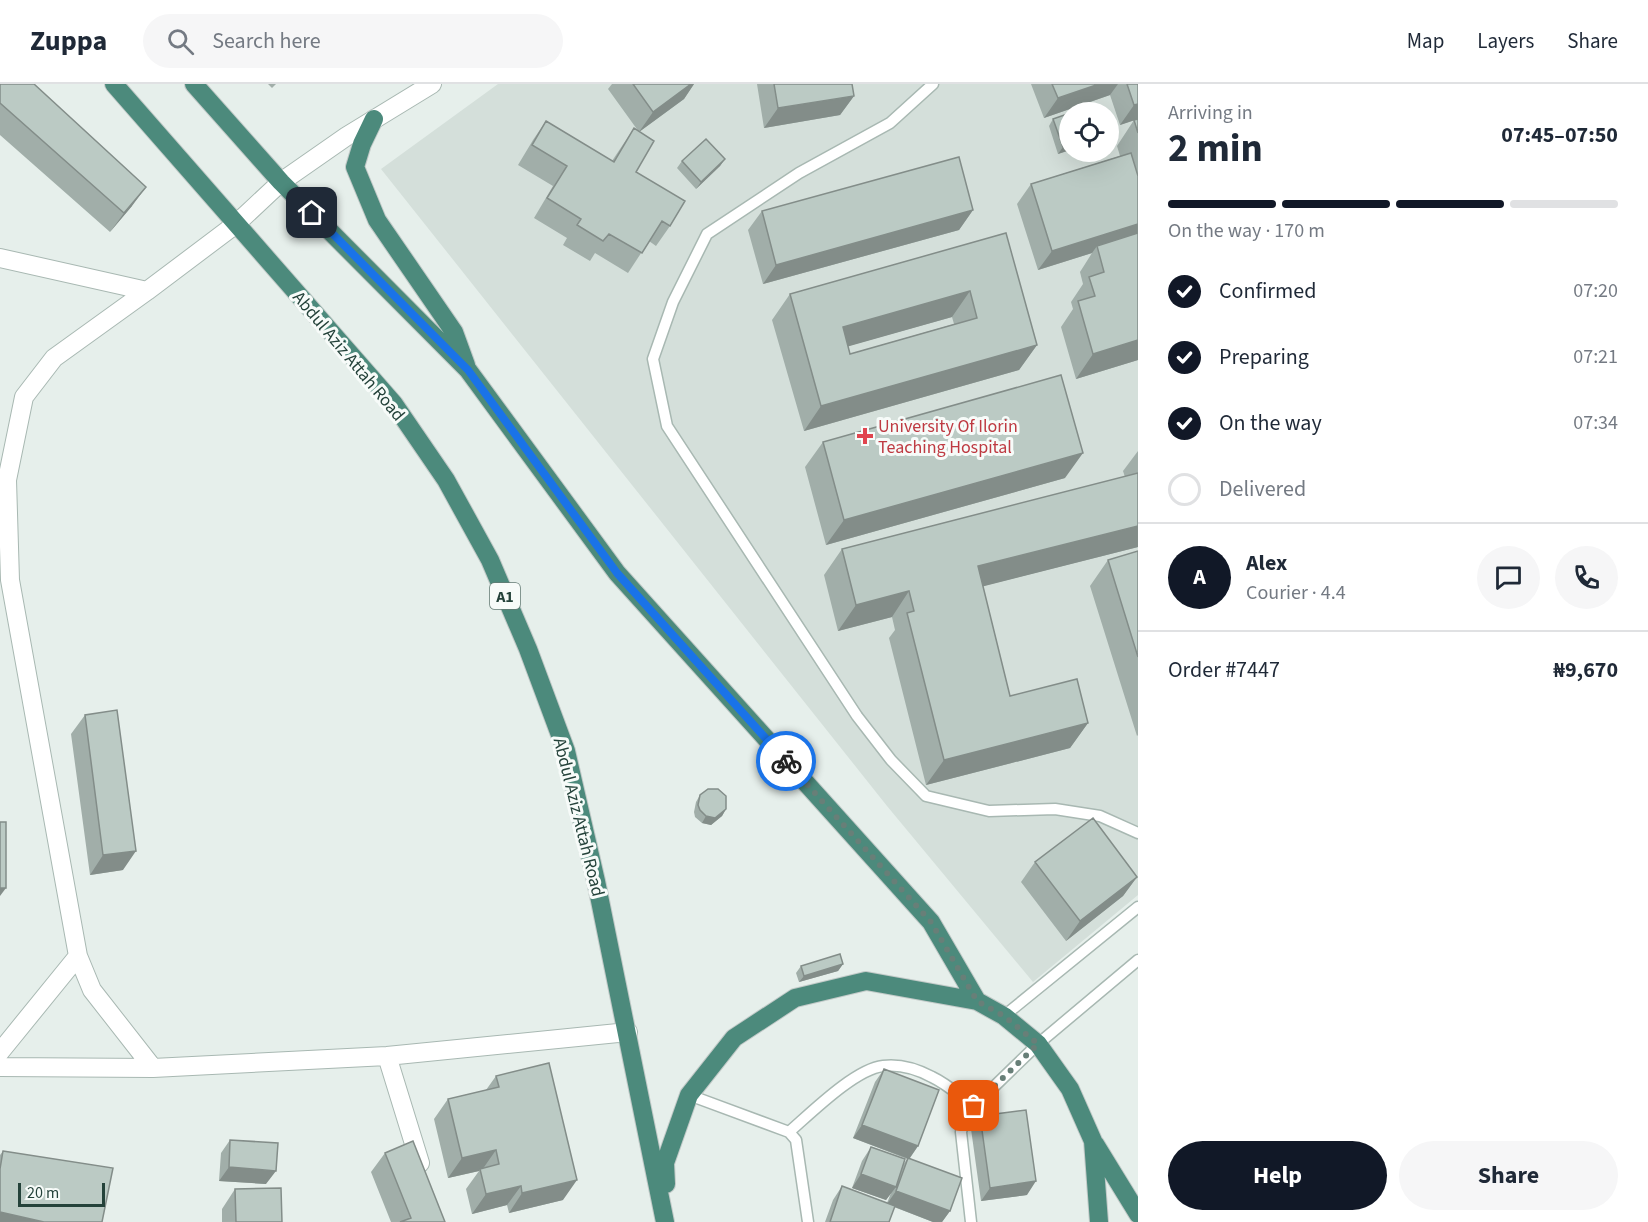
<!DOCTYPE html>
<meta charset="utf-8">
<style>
body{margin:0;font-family:"Source Sans 3",sans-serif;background:#f6f6f7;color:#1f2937;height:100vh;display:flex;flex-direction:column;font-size:22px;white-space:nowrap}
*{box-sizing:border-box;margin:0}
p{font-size:20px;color:#747a83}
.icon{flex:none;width:33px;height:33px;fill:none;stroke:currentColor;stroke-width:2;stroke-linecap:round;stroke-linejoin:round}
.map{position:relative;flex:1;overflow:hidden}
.details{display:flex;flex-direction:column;background:#fff;width:510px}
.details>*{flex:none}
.buttons{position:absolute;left:1059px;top:18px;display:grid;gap:12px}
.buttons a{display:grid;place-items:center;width:60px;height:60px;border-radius:50%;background:#fff;box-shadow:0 6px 24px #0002;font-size:30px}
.scale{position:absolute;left:18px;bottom:15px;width:87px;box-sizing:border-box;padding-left:6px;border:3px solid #24423a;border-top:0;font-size:16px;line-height:21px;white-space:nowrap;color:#24423a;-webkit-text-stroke:4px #f7fbf9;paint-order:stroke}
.pin{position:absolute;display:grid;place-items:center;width:51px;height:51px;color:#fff;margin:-26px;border-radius:12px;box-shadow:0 3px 9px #0006}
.courier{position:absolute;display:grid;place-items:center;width:60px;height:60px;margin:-30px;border:4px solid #1a73e8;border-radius:50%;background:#fff;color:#222;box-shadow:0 2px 8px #0007}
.head em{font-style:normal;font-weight:700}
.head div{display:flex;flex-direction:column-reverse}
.head{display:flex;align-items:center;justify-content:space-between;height:102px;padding:0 30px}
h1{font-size:39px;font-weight:700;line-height:45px}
.bar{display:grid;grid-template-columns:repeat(4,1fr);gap:9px 6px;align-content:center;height:72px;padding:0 30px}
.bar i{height:8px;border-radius:4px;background:#e0e1e3}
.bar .selected{background:#111827}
.bar p{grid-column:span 4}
.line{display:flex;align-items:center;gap:15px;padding:0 30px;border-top:2px solid #e0e1e3}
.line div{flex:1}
.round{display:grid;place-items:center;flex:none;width:63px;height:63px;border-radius:32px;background:#f6f6f7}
ol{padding:0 30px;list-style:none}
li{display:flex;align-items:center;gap:18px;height:66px}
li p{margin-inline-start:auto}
li .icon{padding:6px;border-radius:50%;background:#111827;color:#fff;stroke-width:4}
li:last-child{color:#747a83}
li i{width:33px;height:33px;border:3px solid #e0e1e3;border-radius:50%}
.primary-button{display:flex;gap:12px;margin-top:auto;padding:12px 30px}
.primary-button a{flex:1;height:69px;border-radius:36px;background:#111827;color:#fff;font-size:24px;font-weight:700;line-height:69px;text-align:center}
.primary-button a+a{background:#f6f6f7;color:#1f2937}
header{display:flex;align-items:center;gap:36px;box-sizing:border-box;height:84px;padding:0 30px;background:#fff;border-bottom:2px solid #e0e1e3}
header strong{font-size:28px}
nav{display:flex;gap:33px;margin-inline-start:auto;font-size:21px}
.search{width:420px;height:54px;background:#f6f6f7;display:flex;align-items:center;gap:15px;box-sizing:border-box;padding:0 21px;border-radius:33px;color:#747a83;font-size:22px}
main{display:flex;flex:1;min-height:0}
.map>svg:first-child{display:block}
.built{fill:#d4dfda;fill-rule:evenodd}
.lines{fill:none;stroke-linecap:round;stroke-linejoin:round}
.service-casing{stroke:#a8b8b2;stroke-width:13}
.minor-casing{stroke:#a8b8b2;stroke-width:20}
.trunk-casing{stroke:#c2cac8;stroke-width:20}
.service{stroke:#fff;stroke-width:10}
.minor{stroke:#fff;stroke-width:18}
.trunk{stroke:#4c8a7c;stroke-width:18}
.wall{fill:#a1aea9;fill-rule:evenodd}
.shaded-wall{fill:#838d89}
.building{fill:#bbcac4;stroke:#838d89;stroke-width:1.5;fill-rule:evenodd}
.done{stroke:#687f78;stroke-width:6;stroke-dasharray:0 10.8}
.route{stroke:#1a73e8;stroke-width:8}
.health-dot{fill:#e0444e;stroke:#f7fbf9;stroke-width:2}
.labels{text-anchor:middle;stroke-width:6;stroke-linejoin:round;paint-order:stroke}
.shield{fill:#f7fbf9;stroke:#637a73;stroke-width:1.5}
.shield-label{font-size:16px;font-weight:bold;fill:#24423a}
.street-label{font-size:18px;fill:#24423a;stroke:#f7fbf9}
.health-label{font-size:18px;fill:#be3a42;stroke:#f7fbf9;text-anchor:start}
</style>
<header>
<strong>Zuppa</strong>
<div class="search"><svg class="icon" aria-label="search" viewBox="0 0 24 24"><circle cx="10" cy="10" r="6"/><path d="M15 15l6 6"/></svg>Search here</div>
<nav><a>Map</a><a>Layers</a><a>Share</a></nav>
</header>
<main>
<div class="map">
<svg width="1138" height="1138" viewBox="0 0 1138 1138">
<rect width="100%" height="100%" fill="#e6efeb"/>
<!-- built -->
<path class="built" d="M498,0H1138V811L1033,898L887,722L381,85ZM1070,28H1108V68H1070Z"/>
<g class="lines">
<!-- service casing -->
<g class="service-casing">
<path id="service" d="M933,0L890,39L799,89L707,150L673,218L653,275L667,342L857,632L891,676L926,712L989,727L1055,725L1100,732L1138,749
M1004,932L1138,823
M689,1011L789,1048L796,1056L808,1138
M789,1048C811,1029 855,985 883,982C899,980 917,985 932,993C947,1000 960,1012 974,1022
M971,1138L961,1048L964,1037L974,1022L1038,960L1138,876"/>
</g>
<!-- minor casing -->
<g class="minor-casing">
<path id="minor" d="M0,174L147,207L236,140L281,98L347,52L432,0
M147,207L54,274L24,313L7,396L10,496L78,872L92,906L153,984
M0,968L78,872
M387,972L420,1079
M0,983L153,984L387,972L628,948"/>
</g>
<!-- trunk casing -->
<g class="trunk-casing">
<path id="trunk" d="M114,0L394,320L446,396L490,476L528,565L566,667L596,797L665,1138
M194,0L281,98L468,286L617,489L931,838L977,917
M374,35L362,60L355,83L377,136L454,248L466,281
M1095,1060L1138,1130
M666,1100L665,1079L689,1011L734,954L795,914L866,897L977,917L1004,932L1038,960L1070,1005L1093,1057L1099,1138"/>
</g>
<!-- service -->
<use href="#service" class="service"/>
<!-- minor -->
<use href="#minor" class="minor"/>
<!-- trunk -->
<use href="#trunk" class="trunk"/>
</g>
<!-- wall -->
<path class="wall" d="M0,0L132,122L110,148L0,51Z
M268,0H276L272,4Z
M612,0H694L684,15L639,48L608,5Z
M757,0H852L854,12L840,31L764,44Z
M1031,0H1138V35L1120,41L1110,11L1044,34Z
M1070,29V66L1058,70L1049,42L1053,35Z
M1138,35V276L1076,295L1061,243L1073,225L1071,218L1083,200L1080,188L1092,169L1038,186L1017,120L1031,100L1120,72L1117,62L1134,36Z
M546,37L612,77L634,44L636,88L670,142L656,162L649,157L628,189L595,169L590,177L563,161L567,154L534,134L553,102L518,81L533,56Z
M725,75L720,82L696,105L677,84L682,77Z
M973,126L959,146L763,200L748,146L762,127Z
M1006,149L1037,261L1019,286L804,347L772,236L790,210ZM952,233L954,240L850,270L848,262Z
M823,358L1065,394L826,461L805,383Z
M1138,367V463L983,502L1010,612L1088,639L1070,664L926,701L889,554L895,546L892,533L838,547L824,491L842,465L1125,393L1123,387Z
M1138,467V651L1137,652L1090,502L1108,476Z
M85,631L123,786L90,791L71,650Z
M700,711L726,725L722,732L711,741L702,739L695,733L694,728L696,718Z
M1035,778L1137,793L1123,812L1066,857L1021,798Z
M843,880L838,887L799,898L796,889L801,882Z
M884,985L918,1062L910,1074L950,1127L942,1138H933L894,1123L889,1138H825L833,1116L842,1102L887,1119L891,1109L886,1116L852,1104L862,1077L871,1063L903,1081L907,1075L853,1054L875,998Z
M496,992L563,1116L509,1129L507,1121L472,1130L466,1105L479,1087L448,1094L434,1035L448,1015L486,1006Z
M980,1032L1027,1111L981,1117L971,1045Z
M230,1056L266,1100L219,1097L221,1069Z
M3,1067L0,1138V1071Z
M385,1069L445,1138H391L371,1088Z
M235,1105L282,1138H222V1125Z"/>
<!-- shaded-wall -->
<path class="shaded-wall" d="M691,0H694L684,15L639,48L653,28Z
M1099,0H1118L1110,11L1044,34L1058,14Z
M854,12L840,31L764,44L778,24Z
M1138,20V35L1120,41L1134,21Z
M1070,61V66L1058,70L1063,63Z
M725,75L720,82L696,105L701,98Z
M146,103L132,122L110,148L124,129Z
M973,126L959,146L763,200L776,181Z
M1138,140V155L1097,162L1092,169L1038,186L1052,167Z
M970,207L952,233L825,269L843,243Z
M1138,256V276L1076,295L1093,270Z
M1037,261L1019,286L804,347L821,322Z
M1083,369L1065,394L826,461L844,436Z
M1138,442V463L961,508L978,482Z
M909,507L892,533L838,547L856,521Z
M1088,639L1070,664L926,701L944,676Z
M726,725L722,732L711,741L702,739L706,732Z
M136,767L123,786L90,791L103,771Z
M1137,793L1123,812L1066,857L1080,837Z
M0,804H6L0,812Z
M843,880L838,887L799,898L804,892Z
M862,1041L918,1062L909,1075L853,1054Z
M496,1066L482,1086L480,1085L479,1087L448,1094L462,1074Z
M229,1083L276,1087L266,1100L219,1097Z
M861,1090L896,1103L886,1116L852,1104Z
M577,1096L563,1116L509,1129L522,1109Z
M1036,1097L1027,1111L981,1117L990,1104Z
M521,1102L507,1121L472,1130L486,1110Z
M896,1107L950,1127L942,1138H933L887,1120Z
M0,1128L44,1138H0Z"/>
<!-- building -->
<path class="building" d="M0,0H34L146,103L124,129L0,19Z
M633,0H691L653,28Z
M774,0H852L854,12L778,24Z
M1052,0H1099L1058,14Z
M1127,0H1138V20L1134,21Z
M1081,25L1082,28H1072Z
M1070,29V61L1063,63L1053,35Z
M1138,35V49L1134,36Z
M546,37L614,78L634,44L654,57L636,88L685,117L670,142L662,137L642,169L609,150L603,157L577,141L581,135L547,114L567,82L532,61Z
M706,55L725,75L701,98L682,77Z
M1131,69L1138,92V140L1052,167L1031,100Z
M959,73L973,126L776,181L762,127Z
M1006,149L1037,261L821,322L790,210ZM970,207L977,234L850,270L843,243Z
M1138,149V256L1093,270L1078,217L1095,212L1089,193L1104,188L1097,162Z
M1061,291L1083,369L844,436L823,358Z
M1138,389V442L978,482L1010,612L1077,595L1088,639L944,676L907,529L914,527L909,507L856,521L842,465Z
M1138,467V573L1108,476Z
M117,626L136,767L103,771L85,631Z
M708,705H718L726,712V725L715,734L706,732L700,726L698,721L700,711Z
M1093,734L1137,793L1080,837L1035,778Z
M0,738H6V804H0Z
M840,870L843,880L804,892L801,882Z
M549,979L577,1096L522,1109L521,1102L486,1110L480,1085L499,1080L496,1066L462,1074L448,1015L499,1003L496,992Z
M884,985L939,1006L918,1062L862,1041Z
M1026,1026L1036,1097L990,1104L980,1032Z
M230,1056L278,1059L276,1087L229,1083Z
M413,1057L445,1138H400L411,1134L385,1069Z
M871,1063L905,1075L896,1103L861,1090Z
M3,1067L113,1084L102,1138H44L0,1128V1085Z
M908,1074L962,1094L950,1127L896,1107Z
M842,1102L895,1122L889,1138H830Z
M281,1104L282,1138H236L235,1105Z"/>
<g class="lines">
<!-- done -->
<path class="done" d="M786,677L931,838L977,917L1004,932L1038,960L974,1022"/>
<!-- route -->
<path class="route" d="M312,129L468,286L617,489L786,677"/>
</g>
<!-- markers -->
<path class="health-dot" d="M862 343h6v6h6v6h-6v6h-6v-6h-6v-6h6z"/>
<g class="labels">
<!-- shield labels -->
<rect class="shield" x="490" y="499" width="30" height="26" rx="4.5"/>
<g class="shield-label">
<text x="505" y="518">A1</text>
</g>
<!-- street labels -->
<g class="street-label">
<text transform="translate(349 272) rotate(50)" y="6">Abdul Aziz Attah Road</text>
<text transform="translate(579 733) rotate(76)" y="6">Abdul Aziz Attah Road</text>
</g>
<!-- health labels -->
<g class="health-label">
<text x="878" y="348">University Of Ilorin<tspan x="878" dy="21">Teaching Hospital</tspan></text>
</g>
</g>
</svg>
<div class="buttons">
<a><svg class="icon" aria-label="locate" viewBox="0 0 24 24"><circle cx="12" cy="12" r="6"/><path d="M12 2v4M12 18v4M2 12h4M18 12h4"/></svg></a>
</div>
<div class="scale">20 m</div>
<div class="pin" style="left:974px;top:1022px;background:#ea580c"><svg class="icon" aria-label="bag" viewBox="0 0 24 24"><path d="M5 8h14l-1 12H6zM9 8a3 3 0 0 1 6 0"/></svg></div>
<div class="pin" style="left:312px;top:129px;background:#1f2937"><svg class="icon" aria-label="home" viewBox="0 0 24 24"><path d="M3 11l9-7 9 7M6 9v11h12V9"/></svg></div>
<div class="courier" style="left:786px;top:677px"><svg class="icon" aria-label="bike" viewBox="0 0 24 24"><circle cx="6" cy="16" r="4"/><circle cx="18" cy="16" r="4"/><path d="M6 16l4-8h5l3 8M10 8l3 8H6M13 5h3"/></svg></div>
</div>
<section class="details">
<div class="head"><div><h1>2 min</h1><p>Arriving in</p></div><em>07:45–07:50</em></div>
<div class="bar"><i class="selected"></i><i class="selected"></i><i class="selected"></i><i></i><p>On the way · 170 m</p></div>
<ol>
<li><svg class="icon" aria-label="check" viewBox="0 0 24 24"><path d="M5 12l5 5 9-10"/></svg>Confirmed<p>07:20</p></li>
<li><svg class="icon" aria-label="check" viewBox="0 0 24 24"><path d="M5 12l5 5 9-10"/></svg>Preparing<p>07:21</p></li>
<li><svg class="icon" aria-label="check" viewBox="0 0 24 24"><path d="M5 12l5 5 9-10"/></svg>On the way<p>07:34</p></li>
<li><i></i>Delivered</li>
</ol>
<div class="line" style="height:108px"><b class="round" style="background:#111827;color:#fff">A</b><div><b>Alex</b><p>Courier · 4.4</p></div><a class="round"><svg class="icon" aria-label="chat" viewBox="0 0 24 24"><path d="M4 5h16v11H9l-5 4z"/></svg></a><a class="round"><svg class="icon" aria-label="phone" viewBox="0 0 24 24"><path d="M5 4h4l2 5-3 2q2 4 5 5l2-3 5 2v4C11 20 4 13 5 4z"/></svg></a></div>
<div class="line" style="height:78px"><div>Order #7447</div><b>₦9,670</b></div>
<div class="primary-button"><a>Help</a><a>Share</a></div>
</section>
</main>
